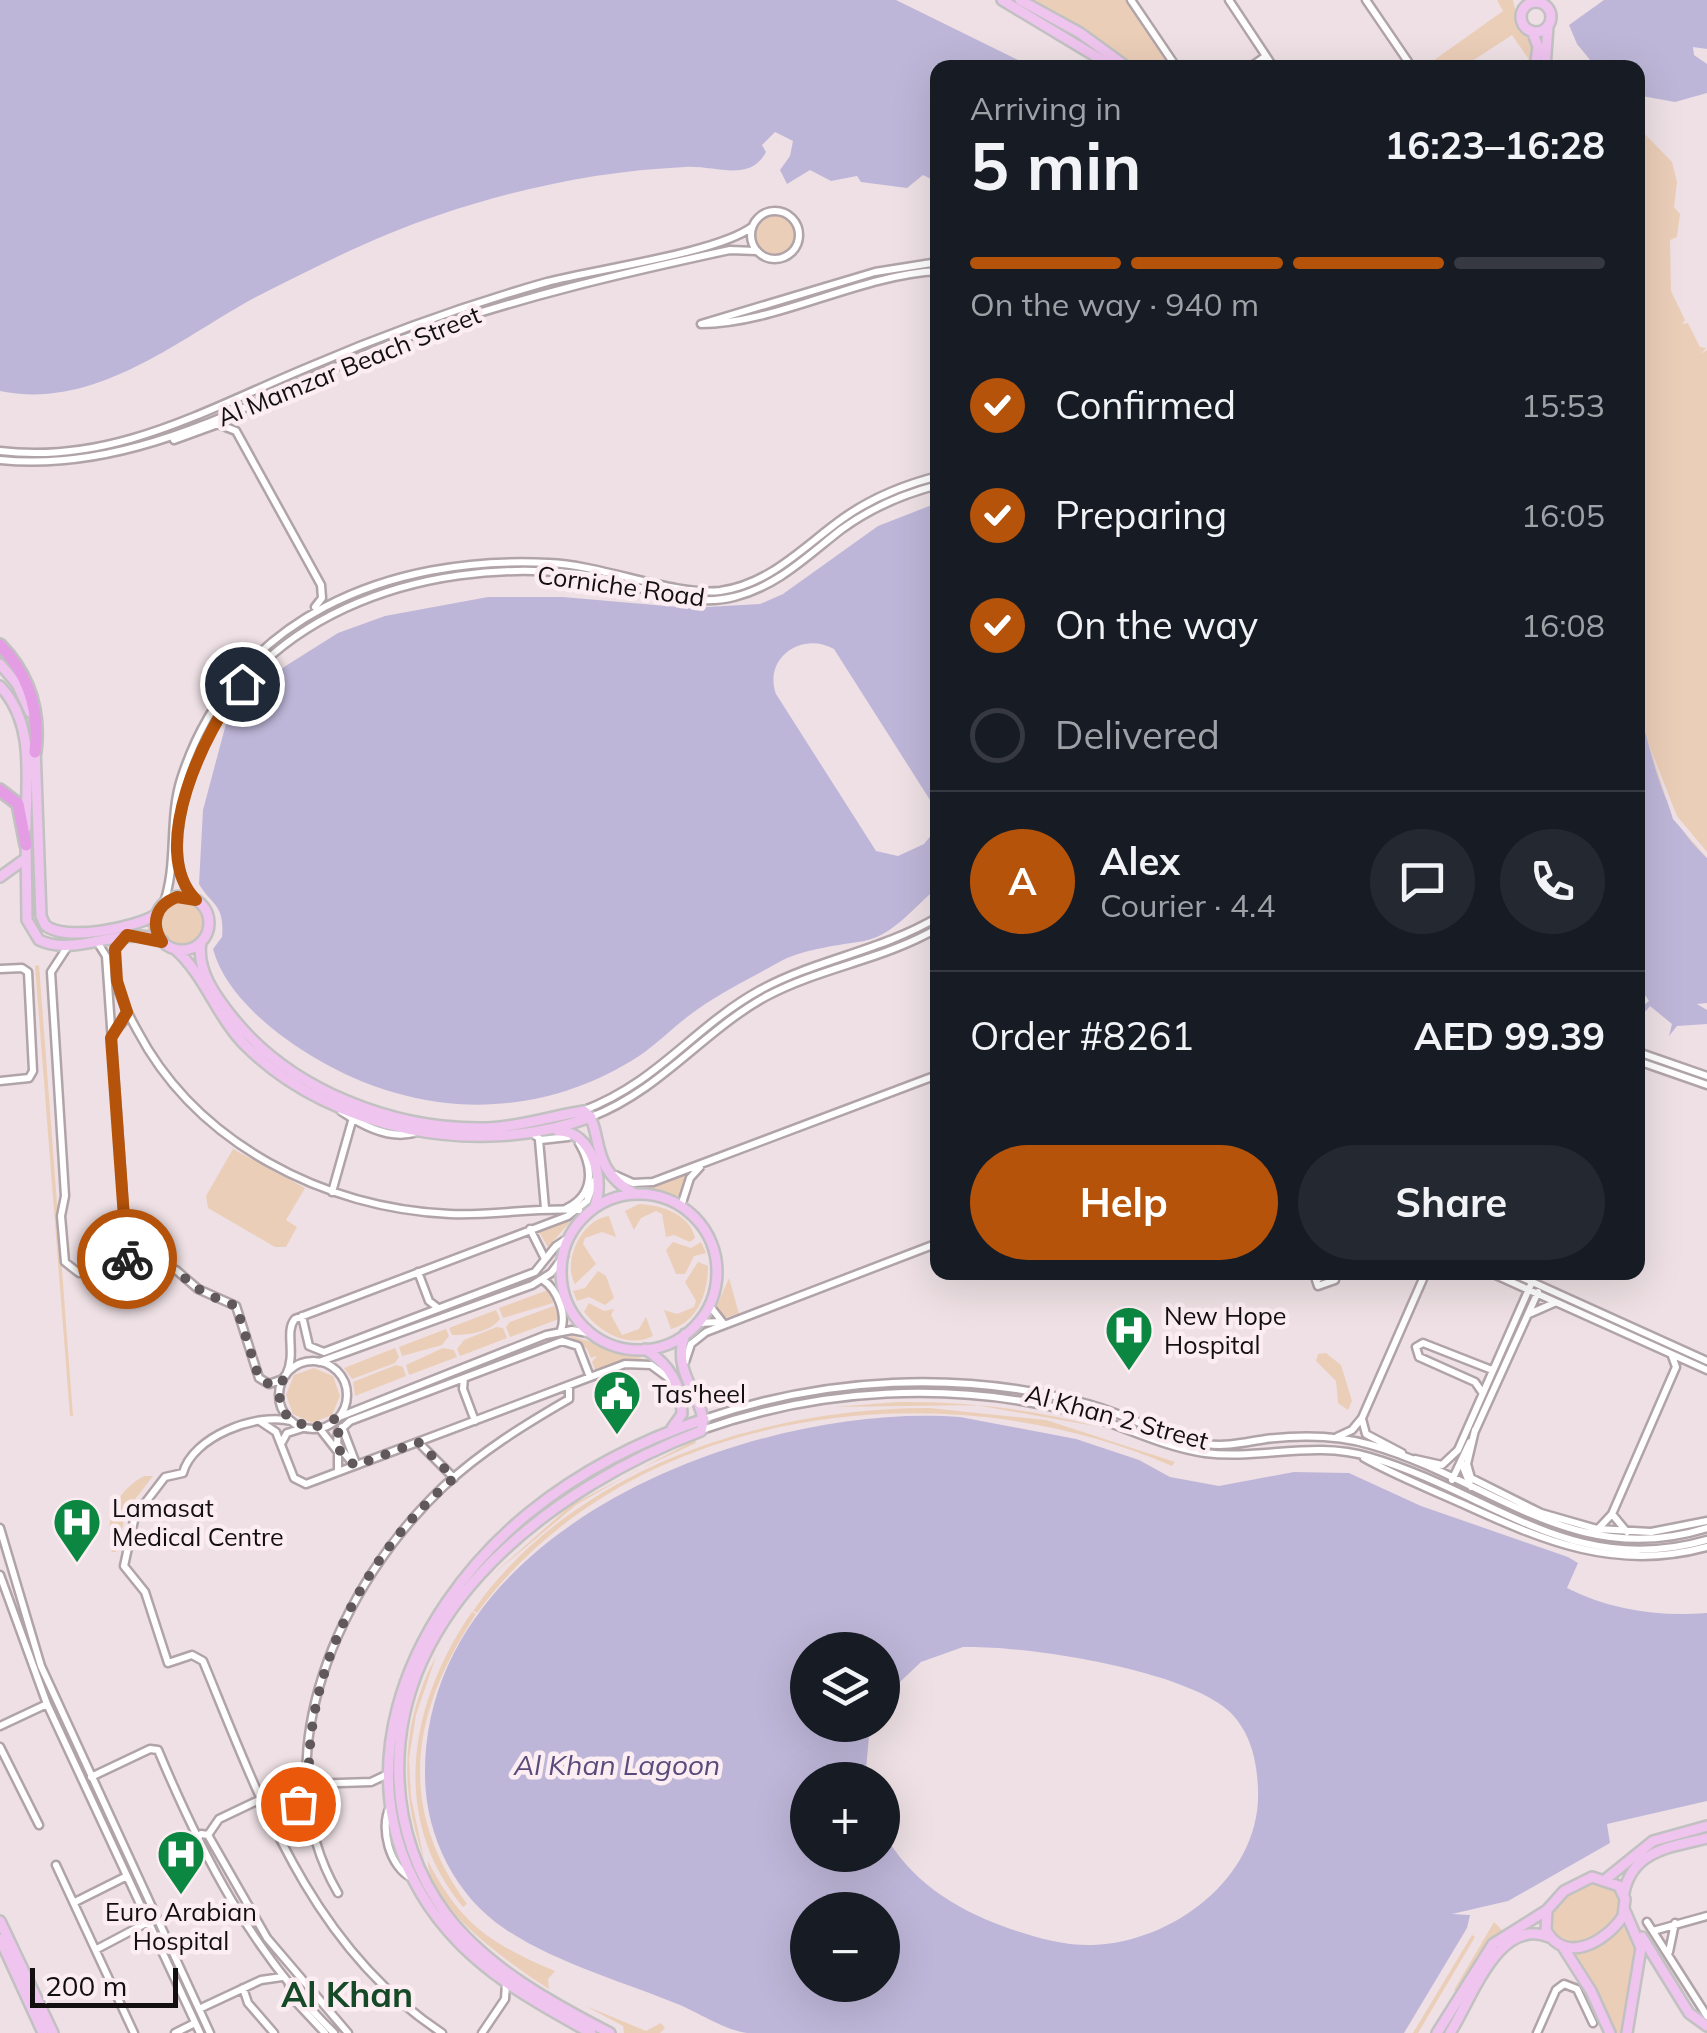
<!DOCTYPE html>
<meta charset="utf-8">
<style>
body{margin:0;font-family:Mulish,sans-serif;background:#242831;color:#f1f3f6;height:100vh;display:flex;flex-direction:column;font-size:38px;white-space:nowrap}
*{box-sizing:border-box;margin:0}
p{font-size:32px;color:#9ea1a6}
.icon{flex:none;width:55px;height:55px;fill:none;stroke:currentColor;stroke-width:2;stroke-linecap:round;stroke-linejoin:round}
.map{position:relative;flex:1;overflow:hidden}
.side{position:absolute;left:930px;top:60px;width:715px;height:1220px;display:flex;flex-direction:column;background:#171b24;border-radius:20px;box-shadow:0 10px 40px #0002}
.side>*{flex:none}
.controls{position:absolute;left:790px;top:1632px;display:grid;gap:20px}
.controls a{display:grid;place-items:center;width:110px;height:110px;border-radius:50%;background:#171b24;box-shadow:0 10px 40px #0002;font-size:50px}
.scale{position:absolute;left:30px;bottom:25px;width:148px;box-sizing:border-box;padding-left:10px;border:5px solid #130f10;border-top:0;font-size:28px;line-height:35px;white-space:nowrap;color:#130f10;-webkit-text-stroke:8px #fbedf1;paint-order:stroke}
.pin{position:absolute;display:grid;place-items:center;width:85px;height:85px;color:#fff;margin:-42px;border:5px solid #fff;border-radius:50%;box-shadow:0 2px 10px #0007}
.courier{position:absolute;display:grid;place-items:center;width:100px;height:100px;margin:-50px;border:8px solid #b45309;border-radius:50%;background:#fff;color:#222;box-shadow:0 2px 12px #0007}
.head em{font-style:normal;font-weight:700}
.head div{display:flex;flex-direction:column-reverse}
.head{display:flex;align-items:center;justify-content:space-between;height:170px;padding:0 40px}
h1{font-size:65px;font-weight:700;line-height:75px}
.bar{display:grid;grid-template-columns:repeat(4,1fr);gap:15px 10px;align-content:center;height:120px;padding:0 40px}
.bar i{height:12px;border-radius:8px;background:#363941}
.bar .selected{background:#b45309}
.bar p{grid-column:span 4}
.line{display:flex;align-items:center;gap:25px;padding:0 40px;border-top:2px solid #363941}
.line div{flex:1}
.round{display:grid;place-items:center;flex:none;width:105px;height:105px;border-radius:52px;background:#242831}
ol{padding:0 40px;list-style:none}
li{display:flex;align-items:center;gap:30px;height:110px}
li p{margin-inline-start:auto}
li .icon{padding:10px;border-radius:50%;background:#b45309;color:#fff;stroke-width:4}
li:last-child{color:#9ea1a6}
li i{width:55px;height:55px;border:5px solid #363941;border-radius:50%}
.button{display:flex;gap:20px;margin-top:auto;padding:20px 40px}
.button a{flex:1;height:115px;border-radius:60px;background:#b45309;color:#fff;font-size:40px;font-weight:700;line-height:115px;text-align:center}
.button a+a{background:#242831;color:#f1f3f6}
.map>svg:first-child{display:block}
.green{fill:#ebceb8}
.water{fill:#beb6d8;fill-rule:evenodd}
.pier{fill:#eee0e4}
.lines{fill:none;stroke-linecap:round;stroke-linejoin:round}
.minor-casing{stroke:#b1a4a8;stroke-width:11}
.major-casing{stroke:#c2c1c1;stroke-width:14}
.highway-casing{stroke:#c2c1c1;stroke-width:16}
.minor{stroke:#fff;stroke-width:6}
.major{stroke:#efc4ef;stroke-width:9}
.highway{stroke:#e49ce4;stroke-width:11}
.done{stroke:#60585a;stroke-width:10;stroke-dasharray:0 18}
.route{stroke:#b45309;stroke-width:12}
.labels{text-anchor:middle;stroke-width:9;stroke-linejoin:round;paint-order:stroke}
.street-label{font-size:25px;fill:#130f10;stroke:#fbedf1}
.poi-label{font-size:25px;fill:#130f10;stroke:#fbedf1;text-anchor:start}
.water-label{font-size:28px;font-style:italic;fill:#594b7c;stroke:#fbedf1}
.district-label{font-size:35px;font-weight:bold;fill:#164927;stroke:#fbedf1}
</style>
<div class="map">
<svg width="1707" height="2033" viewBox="0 0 1707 2033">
<rect width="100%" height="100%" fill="#eee0e4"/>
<!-- green -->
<path class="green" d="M1032,0H1125L1171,67H1137Z
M1497,0H1513L1519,27L1533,44L1530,67H1524L1530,61L1512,35L1463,67L1423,68L1503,11Z
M1638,127L1672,162L1677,182L1674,207L1680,214L1677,237L1670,240L1671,291L1685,320L1682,324L1688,323L1700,347L1706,348L1701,354L1707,350V858C1664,820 1653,758 1638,705Z
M754 235a20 20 0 1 1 40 0a20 20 0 1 1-40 0Z
M161 922a22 22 0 1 1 44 0a22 22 0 1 1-44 0Z
M39,965L73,1416H70L35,966Z
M233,1149L305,1188L286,1220L297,1227L286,1247H275L208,1208L206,1196Z
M685,1173L684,1189L677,1197L641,1188Z
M639,1204C661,1205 690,1214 695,1238L690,1242L674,1235L666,1237L662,1214L656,1211L641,1218L634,1230L625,1211Z
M578,1213L548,1247L537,1229Z
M609,1216L616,1237L602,1232L585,1238L583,1244L596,1264L575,1284C562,1261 582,1219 609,1216Z
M673,1242L691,1248L701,1242L706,1253L694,1256L685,1274H676L666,1250Z
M698,1262L708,1266C708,1292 698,1322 671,1329L664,1310L677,1314L694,1307L696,1301L685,1282Z
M598,1271L606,1276L614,1298L605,1305L589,1297L577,1301L573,1291L585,1288Z
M729,1278L739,1314L723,1318L715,1310Z
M548,1290L553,1303L503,1318L499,1308Z
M589,1303L604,1311L614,1309L611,1315L622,1335L639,1329L646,1317L653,1336C628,1349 600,1332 584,1312Z
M554,1306L559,1319L510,1337L506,1327L510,1322Z
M496,1310L500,1319C489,1333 467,1335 452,1335L449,1328Z
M497,1327L503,1328L507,1338L460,1356L457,1349L464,1340Z
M446,1329L449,1336L442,1345L402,1356L399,1347Z
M566,1334L653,1362L627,1360L596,1372L592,1362L597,1356L591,1358L587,1349Z
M395,1348L399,1357L395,1363L352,1379L344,1368Z
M443,1348L454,1350L457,1357L409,1375L406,1365Z
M1326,1353L1341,1365L1352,1401L1348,1410L1338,1403L1336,1381L1316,1361L1318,1354Z
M396,1365L403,1367L406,1376L355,1396L353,1382Z
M314,1368L333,1376L340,1396L332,1415L312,1423L293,1414L286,1395L294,1375Z
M898,1386L997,1390L1094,1410L955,1389L832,1391Z
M898,1402C966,1401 1030,1409 1095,1426L976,1405L835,1407Z
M929,1408L1046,1420L1175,1462L1172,1466C946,1367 631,1403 477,1613L473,1611C572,1469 762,1408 929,1408Z
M691,1427L562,1497L472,1573C533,1504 608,1463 691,1427Z
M695,1440L696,1443L635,1471L576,1505L490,1577L571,1505Z
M144,1476H153L126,1511L117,1508L126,1513L116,1552H112C104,1520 115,1492 144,1476Z
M472,1612L476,1614C412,1711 395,1805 467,1904L463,1907C388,1817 410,1701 472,1612Z
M436,1656L416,1715L409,1759L411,1797L424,1859C399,1789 401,1722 436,1656Z
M428,1861C460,1924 491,1944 555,1971L548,1979L549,1989C512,1965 427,1907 428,1861Z
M1597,1881C1649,1893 1608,1930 1583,1943L1557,1939L1549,1927L1550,1912L1572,1890Z
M1626,1918C1646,1965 1623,1987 1623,2033H1612L1572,1952L1603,1941Z
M1494,1922L1502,1930L1484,1948L1459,1992L1454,1990Z
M1472,1935L1475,1937L1418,2033H1413Z
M586,2006L646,2031L661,2023L665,2028L660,2033H624L623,2026Z"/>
<!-- water -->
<path class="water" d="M0,0H896L1032,67L938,68L937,182L923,175L907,188L861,182L857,176L831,181L810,170L787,184L780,170L790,156L793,141L775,132L762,145L766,152C750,183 715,165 685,167C600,171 519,188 439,215C376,236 317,266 258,296C178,339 96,411 0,391Z
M1604,0H1707V49L1693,47L1694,55L1707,64V93L1675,102L1642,96L1638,94V68L1596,67L1577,44L1569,25Z
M937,503V811L834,649C802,631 763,658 776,694L876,851L898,856L924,844L937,828V888C915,906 894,935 864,941C840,945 805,949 783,960C755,976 725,990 698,1009C677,1023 660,1042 639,1056C537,1122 418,1119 315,1058C276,1035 225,995 213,949L222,937C225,904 212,906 199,884L203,810L227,720L284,667L338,633L385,616L488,597H563L689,608L760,604L783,594L878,526Z
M1638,705C1654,761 1662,817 1707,858V1003L1697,1004L1707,1010V1024L1677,1026L1669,1036L1672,1024L1650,1006L1646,1011L1640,1008L1649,1001L1638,985Z
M960,1417L1076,1439L1139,1460L1170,1477L1219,1486L1294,1472L1349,1473L1421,1506L1568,1557L1578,1563L1567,1588C1610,1610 1659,1617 1707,1613V1801L1607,1824L1610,1843L1508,1901L1452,1914L1470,1915L1467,1928L1404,2033C1255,2033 1106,2033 957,2033C890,2033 813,2033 747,2033C725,2030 701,2014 680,2005C622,1981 558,1964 505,1929C454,1895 425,1834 425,1774C424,1528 754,1402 960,1417ZM963,1647C1024,1645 1188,1670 1231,1713C1251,1734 1257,1761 1258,1789C1262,1876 1174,1942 1093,1945C1063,1946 1033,1937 1005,1927C953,1908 910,1880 883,1832L882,1855H808V1780H865L870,1725H808V1650H882L883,1698L921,1662ZM808,1910H882V1985H808Z"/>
<!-- pier -->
<path class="pier" d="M1649,745L1677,816L1707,852V858L1673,819Z"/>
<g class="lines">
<!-- minor casing -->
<g class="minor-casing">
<path id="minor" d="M1131,0L1177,68
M1229,0L1274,68
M1366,0L1411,66
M1249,68L1266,56
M751 235a24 24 0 1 1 48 0a24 24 0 1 1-48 0Z
M938,262L875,272L701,324C776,324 858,275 938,271
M174,440L218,424L236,431L321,585L322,598L315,607
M0,451C114,465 209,408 311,366C388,333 466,305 547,282C596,269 717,253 752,227
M0,460C149,475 280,383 416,334C519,297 624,273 730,250L756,251
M196,900C166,871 179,814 190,778C243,615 422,556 579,574C630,580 683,610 734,597C778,586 807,556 842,529C871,508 903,494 938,485
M163,905C178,865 168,820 181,779C233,616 390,555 549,563C602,565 674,596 720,591C770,584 803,547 842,519C871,498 903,485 938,476
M122,937C102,963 123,1005 137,1030C197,1144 324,1208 450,1214C493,1216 536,1207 579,1210
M96,940L106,956L128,1270
M68,946L51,972L65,1196L61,1216L65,1262L79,1273L176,1270L198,1289L236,1306L259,1378L269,1384L283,1379
M0,969L22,968L28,972L33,1071L29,1078L0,1081
M112,1035L123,1022
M1638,1052L1707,1076
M1638,1061L1707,1085
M341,1111C361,1125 391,1141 417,1132
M582,1111C659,1082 693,1027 760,990C817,959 881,951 938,917
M591,1117C661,1090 703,1031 767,996C822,967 883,960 938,928
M532,1133L541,1140L568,1137
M539,1140L545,1208
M615,1175L633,1183L653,1182L937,1075
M332,1192L352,1121
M681,1206L690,1178L700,1167
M567,1208C595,1194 593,1167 579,1143
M530,1229L545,1259
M418,1272L429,1301L438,1308
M1328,1272L1316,1280L1318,1286L1335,1280L1336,1272
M1489,1272L1707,1370
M1510,1272L1707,1361
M543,1280C557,1289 567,1314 561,1330
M709,1305L724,1324
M1529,1314L1554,1303
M302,1316L309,1346L324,1352L535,1272L556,1246L571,1236
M698,1323L720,1322
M279 1395a34 34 0 1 1 68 0a34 34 0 1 1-68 0Z
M319,1362L532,1285L551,1273L564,1256
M685,1362L691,1344L706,1332L938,1243
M286,1375C297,1353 284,1332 295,1319L568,1216L587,1201L595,1180
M464,1378L463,1389L475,1421
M1482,1392L1475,1382L1419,1357L1416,1347L1423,1343L1492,1370
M339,1417L546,1335L572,1330L593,1334
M704,1419C825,1377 960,1370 1084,1403C1125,1413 1165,1438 1206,1444C1227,1447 1245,1442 1266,1439C1301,1435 1337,1435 1371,1445C1490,1479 1573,1570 1707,1528
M1362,1419L1366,1434L1402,1453
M291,1421C257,1412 192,1437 183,1473L165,1477L135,1516L124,1566L145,1592L168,1663L192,1655L203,1661C260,1799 311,1947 442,2033
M261,1422L276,1432L294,1478L306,1484L625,1364L651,1365L670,1379
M342,1427L355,1461
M320,1429L338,1452V1472
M702,1430C821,1388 951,1381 1075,1412C1118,1423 1161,1447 1205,1453C1260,1460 1314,1440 1370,1457C1490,1492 1572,1579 1707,1540
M1475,1430L1467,1464L1471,1478L1541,1513L1597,1529L1651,1532L1707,1521
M1475,1431L1538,1292
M1337,1437L1352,1430L1362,1418L1426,1272
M282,1442L287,1433L303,1428
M418,1442L454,1478
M337,1444L338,1432L350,1421L562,1341L578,1346L590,1377
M337,1444L354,1465
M1364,1458C1396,1476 1430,1489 1463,1504C1544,1541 1616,1572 1707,1547
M1415,1459L1442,1465L1458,1450L1532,1282
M1461,1462L1471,1487
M1452,1480L1470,1442
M1612,1514L1627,1532
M0,1528L41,1666L210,2033
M1598,1529L1612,1514L1669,1383L1676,1367L1672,1356
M0,1575L47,1704L200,2033
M0,1726L47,1704
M0,1747L39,1825
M91,1777L150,1749L158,1750C202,1855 252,1952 334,2033
M309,1784L371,1782L388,1774
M263,1805L310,1803
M390,1807C379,1828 390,1868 412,1878
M208,1835L219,1819L261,1799
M197,1839L201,1834L208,1835L267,1938L348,2033
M56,1865L134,2033
M338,1893C259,1758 341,1583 444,1486C482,1451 524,1425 569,1399V1385
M75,1902L127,1876
M1647,1922L1707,2016
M1653,1931L1707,1916
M97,1949L148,1922
M1669,1952L1675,1923
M289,1985L296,2002L325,2033
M243,1988L248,2003L274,2033
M199,2009L261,1980L282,1977
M175,2033L195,2023
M482,2033L505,1999L506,1983
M1537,2033L1556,1990L1564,1984L1577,1989L1593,2023"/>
</g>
<!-- major casing -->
<g class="major-casing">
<path id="major" d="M1002,0L1115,68
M1020,0L1080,33L1128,68
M1521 17a15 15 0 1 1 30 0a15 15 0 1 1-30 0Z
M1532,31L1538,47L1535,68
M1545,68L1548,26
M0,664L17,684L30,712
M0,686C36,724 26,780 26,828
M35,747L41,916L45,925C65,942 136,928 157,914
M26,843L27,920L39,940C76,958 122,924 163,941
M0,877L25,859
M155 923a27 27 0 1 1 54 0a27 27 0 1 1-54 0Z
M201,942C196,970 216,997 233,1018C291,1090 393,1130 486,1128C520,1127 551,1116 584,1111C605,1127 586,1168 635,1194
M175,949C205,975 217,1018 247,1047C333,1131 479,1159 591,1117
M558,1131C592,1130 606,1181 594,1208
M561 1272a78 78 0 1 1 156 0a78 78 0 1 1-156 0Z
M645,1349C669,1364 682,1385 682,1414L672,1428
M1592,1877L1619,1886L1625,1899L1623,1916C1606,1942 1565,1965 1546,1930L1547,1910L1564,1891Z
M1606,1879L1653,1841L1707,1826
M1624,1893C1632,1850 1672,1847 1707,1838
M1625,1911L1641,1948L1627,2033
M0,1921L53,2033
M1642,1937L1689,2013L1707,2026
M0,1939L43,2033
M1563,1947L1591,1991L1610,2033
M591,2033C540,2005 487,1976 449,1932C329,1794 404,1614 530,1512C581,1471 642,1440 704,1419
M610,2033C552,2003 486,1967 446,1914C417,1875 401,1828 399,1780C391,1607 556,1486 701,1431C711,1402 669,1376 685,1334
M1437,2033L1493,1944L1547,1910
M1450,2033C1471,2001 1498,1916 1549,1937"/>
</g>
<!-- highway casing -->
<g class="highway-casing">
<path id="highway" d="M0,645C29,675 40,711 35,752
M0,790L18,804L26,845"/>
</g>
<!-- minor -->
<use href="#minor" class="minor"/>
<!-- major -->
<use href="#major" class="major"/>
<!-- highway -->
<use href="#highway" class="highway"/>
</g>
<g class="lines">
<!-- done -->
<path class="done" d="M127,1259L128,1270L172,1268L204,1293L236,1306L259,1378L269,1384L283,1379L279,1396L285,1414L310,1429L337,1418L340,1451L355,1466L418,1442L454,1478C361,1557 299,1680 310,1803L298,1804"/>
<!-- route -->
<path class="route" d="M127,1259L111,1038L127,1012L117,981L115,949L127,935L162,942C150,923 156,905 177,897L196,900C146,850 206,728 242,684"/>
</g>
<!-- icons -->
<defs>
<g id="hospital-pin" transform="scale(2.5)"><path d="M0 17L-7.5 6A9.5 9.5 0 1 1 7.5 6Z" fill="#0b8741" stroke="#fbedf1"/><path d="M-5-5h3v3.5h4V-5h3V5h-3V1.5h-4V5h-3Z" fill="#fff"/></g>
<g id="civic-pin" transform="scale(2.5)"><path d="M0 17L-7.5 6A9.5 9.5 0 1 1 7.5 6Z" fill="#0b8741" stroke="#fbedf1"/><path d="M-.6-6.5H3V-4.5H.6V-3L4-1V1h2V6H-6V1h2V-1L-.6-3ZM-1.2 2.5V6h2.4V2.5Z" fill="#fff"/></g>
</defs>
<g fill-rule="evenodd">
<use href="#hospital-pin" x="1129" y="1330"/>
<use href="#civic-pin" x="617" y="1394"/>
<use href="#hospital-pin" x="77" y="1522"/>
<use href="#hospital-pin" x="181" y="1854"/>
</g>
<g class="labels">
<!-- street labels -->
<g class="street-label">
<text transform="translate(349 366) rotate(-22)" y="9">Al Mamzar Beach Street</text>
<text transform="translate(621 586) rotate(8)" y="9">Corniche Road</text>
<text transform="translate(1117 1417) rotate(15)" y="9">Al Khan 2 Street</text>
</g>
<!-- poi labels -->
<g class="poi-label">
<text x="1164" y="1325">New Hope<tspan x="1164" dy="29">Hospital</tspan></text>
<text x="652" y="1403">Tas'heel</text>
<text x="112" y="1517">Lamasat<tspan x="112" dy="29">Medical Centre</tspan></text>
<text x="181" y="1921" text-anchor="middle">Euro Arabian<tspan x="181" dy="29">Hospital</tspan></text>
</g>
<!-- water labels -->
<g class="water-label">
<text x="617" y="1775">Al Khan Lagoon</text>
</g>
<!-- district labels -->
<g class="district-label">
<text x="347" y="2007">Al Khan</text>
</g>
</g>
</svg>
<div class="controls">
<a><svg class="icon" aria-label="layers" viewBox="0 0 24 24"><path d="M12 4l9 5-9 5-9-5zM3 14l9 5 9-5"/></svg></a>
<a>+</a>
<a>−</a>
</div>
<div class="scale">200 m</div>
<div class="pin" style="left:298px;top:1804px;background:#ea580c"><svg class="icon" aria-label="bag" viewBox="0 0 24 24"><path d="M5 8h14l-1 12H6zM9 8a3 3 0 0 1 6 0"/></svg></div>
<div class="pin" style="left:242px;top:684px;background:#1f2937"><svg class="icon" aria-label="home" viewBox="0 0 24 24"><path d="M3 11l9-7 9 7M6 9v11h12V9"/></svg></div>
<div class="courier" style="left:127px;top:1259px"><svg class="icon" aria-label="bike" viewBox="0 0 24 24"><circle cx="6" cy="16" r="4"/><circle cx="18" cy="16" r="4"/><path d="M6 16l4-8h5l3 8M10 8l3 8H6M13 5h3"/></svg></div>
<section class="side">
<div class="head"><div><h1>5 min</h1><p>Arriving in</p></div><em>16:23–16:28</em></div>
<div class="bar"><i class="selected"></i><i class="selected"></i><i class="selected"></i><i></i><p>On the way · 940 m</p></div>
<ol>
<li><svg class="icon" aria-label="check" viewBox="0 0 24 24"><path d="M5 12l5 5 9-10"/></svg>Confirmed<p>15:53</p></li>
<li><svg class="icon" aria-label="check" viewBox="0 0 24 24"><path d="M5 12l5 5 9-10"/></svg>Preparing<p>16:05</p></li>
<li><svg class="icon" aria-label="check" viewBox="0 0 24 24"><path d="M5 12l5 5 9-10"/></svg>On the way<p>16:08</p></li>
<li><i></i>Delivered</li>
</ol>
<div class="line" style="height:180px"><b class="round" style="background:#b45309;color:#fff">A</b><div><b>Alex</b><p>Courier · 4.4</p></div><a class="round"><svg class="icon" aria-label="chat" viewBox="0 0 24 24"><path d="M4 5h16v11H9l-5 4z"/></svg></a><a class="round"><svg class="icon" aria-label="phone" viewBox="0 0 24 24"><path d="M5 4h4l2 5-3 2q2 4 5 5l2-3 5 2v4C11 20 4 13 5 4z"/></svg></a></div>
<div class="line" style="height:130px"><div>Order #8261</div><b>AED 99.39</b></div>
<div class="button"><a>Help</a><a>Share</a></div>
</section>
</div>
